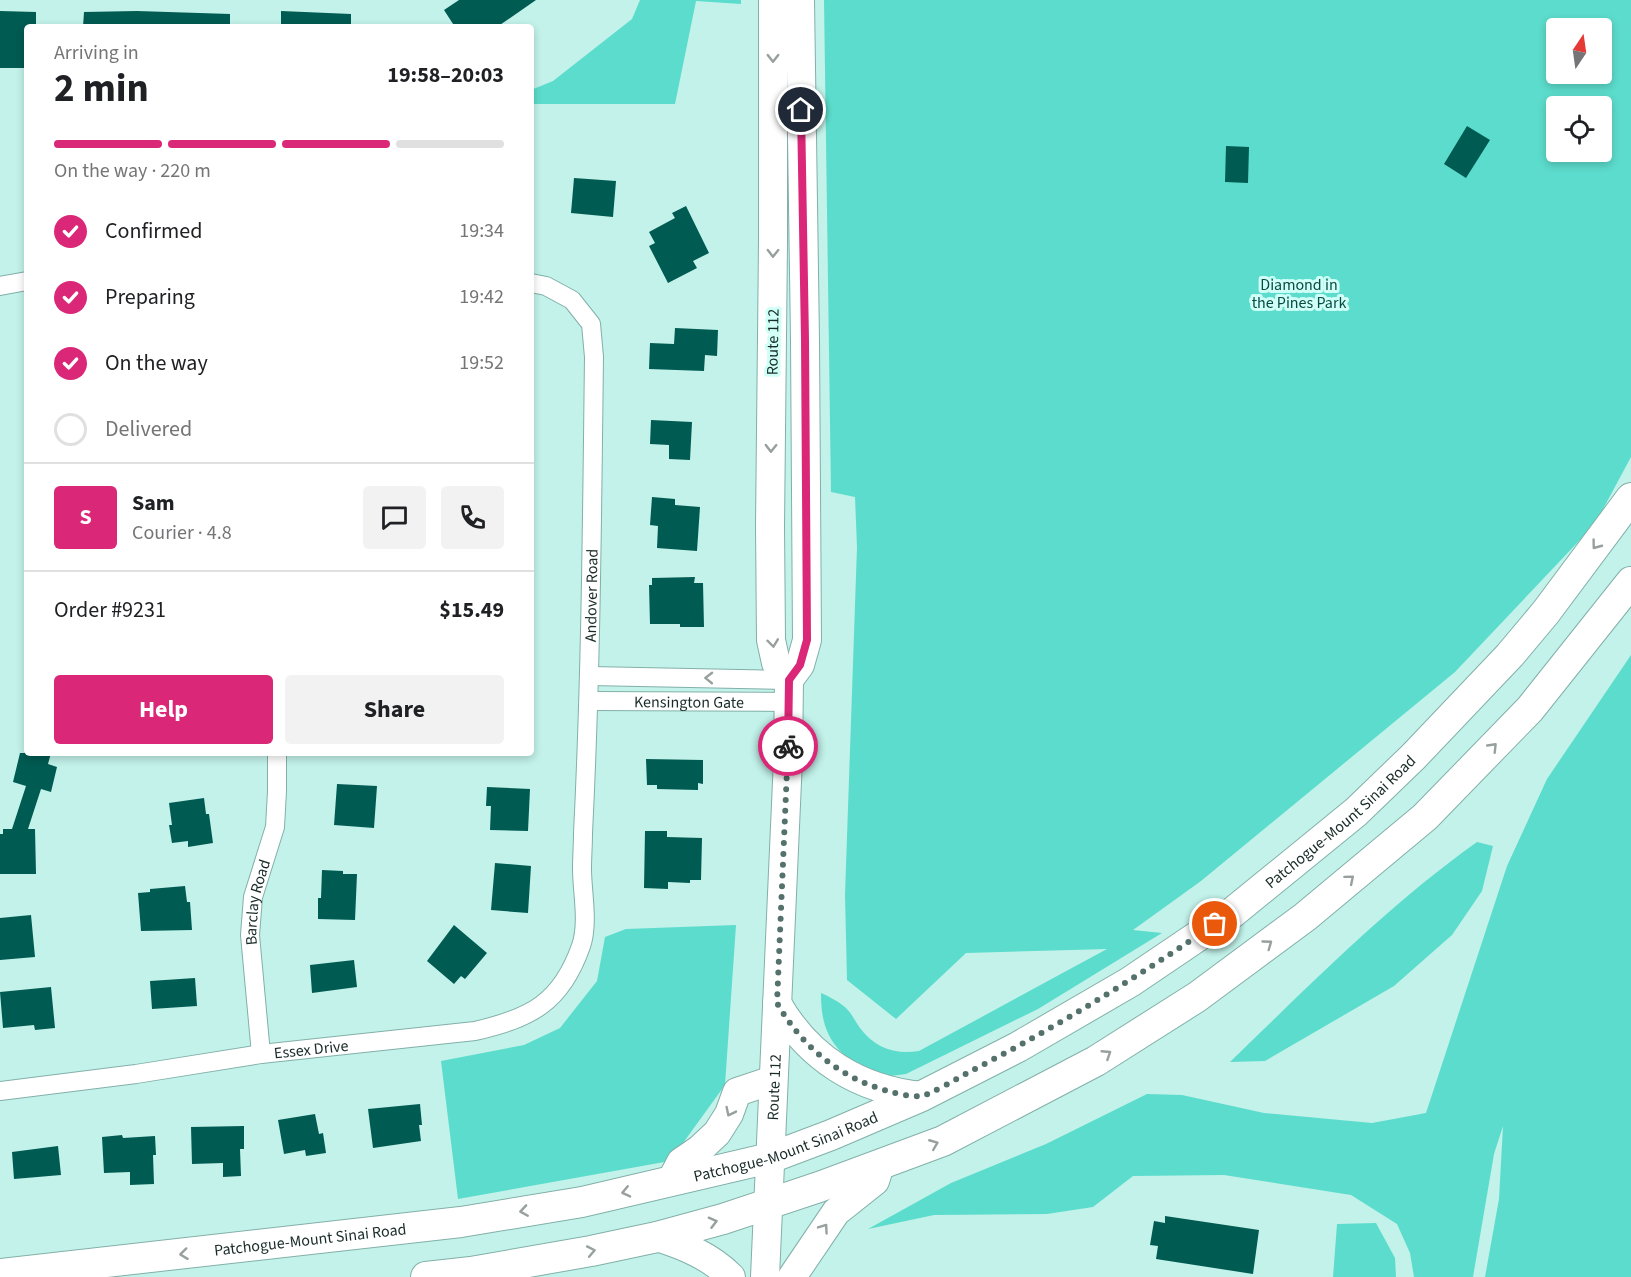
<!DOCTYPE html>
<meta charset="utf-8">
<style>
body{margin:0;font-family:"Source Sans 3",sans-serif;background:#f2f2f2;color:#202124;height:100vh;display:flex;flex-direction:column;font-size:22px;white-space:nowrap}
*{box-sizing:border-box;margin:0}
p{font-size:20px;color:#757577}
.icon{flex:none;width:33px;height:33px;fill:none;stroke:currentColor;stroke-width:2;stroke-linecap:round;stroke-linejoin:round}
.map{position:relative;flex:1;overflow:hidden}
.drawer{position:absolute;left:24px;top:24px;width:510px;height:732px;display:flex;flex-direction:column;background:#fff;border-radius:6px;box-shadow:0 3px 9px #0003}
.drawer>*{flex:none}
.needle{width:39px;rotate:13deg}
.buttons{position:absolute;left:1546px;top:18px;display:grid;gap:12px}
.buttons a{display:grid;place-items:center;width:66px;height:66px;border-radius:6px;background:#fff;box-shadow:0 3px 9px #0003;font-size:30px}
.pin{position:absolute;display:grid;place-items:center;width:51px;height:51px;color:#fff;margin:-26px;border:3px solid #fff;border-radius:50%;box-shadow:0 2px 6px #0007}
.courier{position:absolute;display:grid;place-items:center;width:60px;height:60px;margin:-30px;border:4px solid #db2777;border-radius:50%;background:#fff;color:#222;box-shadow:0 2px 8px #0007}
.summary em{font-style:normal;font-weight:700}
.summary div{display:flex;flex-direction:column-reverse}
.summary{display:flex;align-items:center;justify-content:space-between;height:102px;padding:0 30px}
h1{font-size:39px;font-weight:700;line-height:45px}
.bar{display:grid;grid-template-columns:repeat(4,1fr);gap:9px 6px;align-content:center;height:72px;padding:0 30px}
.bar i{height:8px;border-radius:4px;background:#e0e0e0}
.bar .selected{background:#db2777}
.bar p{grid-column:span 4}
.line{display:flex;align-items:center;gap:15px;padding:0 30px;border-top:2px solid #e0e0e0}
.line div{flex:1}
.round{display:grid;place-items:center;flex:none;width:63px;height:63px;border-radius:6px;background:#f2f2f2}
ol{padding:0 30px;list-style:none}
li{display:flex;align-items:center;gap:18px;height:66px}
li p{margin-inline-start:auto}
li .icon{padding:6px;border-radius:50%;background:#db2777;color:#fff;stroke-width:4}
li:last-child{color:#757577}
li i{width:33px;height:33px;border:3px solid #e0e0e0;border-radius:50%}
.cta{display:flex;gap:12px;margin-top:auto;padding:12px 30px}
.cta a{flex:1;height:69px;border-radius:6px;background:#db2777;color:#fff;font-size:24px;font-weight:700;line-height:69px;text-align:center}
.cta a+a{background:#f2f2f2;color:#202124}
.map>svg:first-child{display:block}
.green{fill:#5cdccc;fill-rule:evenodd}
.building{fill:#005b52}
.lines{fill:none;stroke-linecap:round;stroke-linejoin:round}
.minor-casing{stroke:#82b0a9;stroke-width:20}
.primary-casing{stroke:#82b0a9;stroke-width:30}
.trunk-casing{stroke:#82b0a9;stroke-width:32}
.minor{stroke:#fff;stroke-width:18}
.primary{stroke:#fff;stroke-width:28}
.trunk{stroke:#fff;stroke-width:30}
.oneway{stroke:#98a09e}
.done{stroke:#54716c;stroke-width:6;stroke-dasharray:0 10.8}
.route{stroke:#db2777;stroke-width:8}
.labels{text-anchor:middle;stroke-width:6;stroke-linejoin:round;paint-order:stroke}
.park-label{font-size:16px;fill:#094b44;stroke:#cffff7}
.street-label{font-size:16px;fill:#192b28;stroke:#cffff7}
</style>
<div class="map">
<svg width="1631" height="1277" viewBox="0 0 1631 1277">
<rect width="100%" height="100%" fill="#c2f2ea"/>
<!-- green -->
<path class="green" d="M640,0H741V4L696,1L675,104H531V90L553,81L632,19Z
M824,0H1631V457L1595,524L1455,672L1201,881L1133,930L1162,933L1038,1009L906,1074L882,1077L837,1060L843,1054C825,1036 821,1018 821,993C830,997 838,1001 846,1008C852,1014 855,1021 860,1028C875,1048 895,1055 919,1051L1107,949L966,953L896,1019L847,980L845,895L857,547L855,497L831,492ZM1557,28H1602V74H1557ZM1557,106H1602V152H1557Z
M1631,655V1277H1485L1499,1199L1503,1126L1494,1154L1473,1277H1414L1410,1253L1397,1224L1351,1195L1224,1175L1133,1176L1093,1207L1047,1214L934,1215L868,1229L951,1183L1046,1144L1147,1094L1182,1095L1264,1113L1372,1123L1426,1113L1507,866L1547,779Z
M1477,842L1493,846L1482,891L1452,935L1394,986L1265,1061L1230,1062C1310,985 1387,906 1477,842Z
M736,925L725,1085L670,1161L458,1199L441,1061L524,1045L560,1028L597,981L605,937L626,929Z
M1376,1223L1395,1258L1396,1277H1333L1337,1224Z"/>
<!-- building -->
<path class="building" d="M459,0H536L497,27H455L444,10Z
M0,11L36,12V27H27V68H0Z
M137,11L230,14V27H83L84,12Z
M281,11L351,14V27H281Z
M1467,126L1490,140L1466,178L1444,164Z
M1226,146L1249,147L1248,183L1225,182Z
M574,178L616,181L613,217L571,213Z
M686,206L709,253L693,261L697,268L668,283L649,246L655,243L649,232L675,218L672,213Z
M675,328L718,330L717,356L705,355L704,371L649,369L650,343L674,344Z
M651,420L692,422L690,460L669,459V445L650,444Z
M652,497L675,499V505L700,507L697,551L657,548L658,526L650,525Z
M695,577L694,583H703L704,627H680V624H650L649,585H652V578Z
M20,753H51L48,764L57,767L51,792L41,789L28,829H35L36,874H0V834H3V829H12L26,786L13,782Z
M646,759L703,760V784L698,783V790L657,789V785H647Z
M337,784L377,786L374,828L334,825Z
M487,787L530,789L528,831L490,830L491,806H486Z
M204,798L206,814H209L213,843L188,847V841L172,843L169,825H172L169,803Z
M645,831H667V837L702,838L701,880H690V883L668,882V889L644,888Z
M495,863L531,866L528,913L491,910Z
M322,870L343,871V874H357L355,920L318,919V898H321Z
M185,886L187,902H190L192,930L141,931L138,893L150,892V889Z
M31,915L35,957L0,960V918Z
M454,925L487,953L465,979L461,976L454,984L427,961Z
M354,960L357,987L312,993L310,965Z
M195,978L197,1006L152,1009L150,981Z
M51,987L55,1028L35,1030L34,1025L3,1028L0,992Z
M420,1104L422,1125H419L421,1141L373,1148L368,1109Z
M315,1114L319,1134L323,1133L326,1153L306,1156L305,1150L284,1154L278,1120Z
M244,1126V1149H240L241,1176L223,1177V1163L192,1164L191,1127Z
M122,1135L123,1138L155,1136L156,1155H153L154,1184L130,1185V1172L104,1173L102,1137Z
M58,1146L61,1175L14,1179L12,1152Z
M1165,1216L1259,1230L1253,1274L1156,1259L1158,1246L1150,1245L1154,1221L1165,1223Z"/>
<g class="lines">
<!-- minor casing -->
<g class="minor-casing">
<g id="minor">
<path d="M0,286L27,281"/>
<path d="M590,676L789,680"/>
<path id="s1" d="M590,701L789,702"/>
<path id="s2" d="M261,1054L250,935L253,897L275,827L277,791V753"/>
<path id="s3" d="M0,1091L136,1074L261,1054L475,1031C531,1018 561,1003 581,946C589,923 582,892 582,869C582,857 583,845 583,833C591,674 592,516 594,357L591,324L572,300L546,286L531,283"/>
</g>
</g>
<!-- primary casing -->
<g class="primary-casing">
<g id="primary">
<path d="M773,0V242L770,526L771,640L776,663L789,680"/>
<path d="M777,1003C808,1058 859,1090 922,1096"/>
<path d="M671,1181L681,1162L700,1149L717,1133L729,1114L737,1092L773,1080"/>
<path d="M657,1237C685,1246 710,1256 731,1277"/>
<path id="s4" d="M765,1277L788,759L789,680L800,665L807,640L805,340L800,0"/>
<path d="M792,1277L836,1212L875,1181L880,1165"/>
</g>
</g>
<!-- trunk casing -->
<g class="trunk-casing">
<g id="trunk">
<path id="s5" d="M0,1274L461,1222L582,1202L770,1158L831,1135L922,1096L1018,1047L1130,982L1232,913L1356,812L1413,757L1510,655L1546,612L1631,498"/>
<path d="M426,1277L471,1272L591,1251L657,1237L723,1219L819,1187L943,1141L1096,1061L1197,997L1305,917L1425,817L1530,709L1631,582"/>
</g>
</g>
<!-- minor -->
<use href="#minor" class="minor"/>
<!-- primary -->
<use href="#primary" class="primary"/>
<!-- trunk -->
<use href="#trunk" class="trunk"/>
</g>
<!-- one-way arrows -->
<defs><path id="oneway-chevron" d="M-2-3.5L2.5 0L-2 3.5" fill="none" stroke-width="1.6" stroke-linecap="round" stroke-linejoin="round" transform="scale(1.5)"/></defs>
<g class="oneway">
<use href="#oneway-chevron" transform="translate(773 58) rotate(90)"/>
<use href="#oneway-chevron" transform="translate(773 253) rotate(91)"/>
<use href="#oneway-chevron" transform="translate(771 448) rotate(91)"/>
<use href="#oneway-chevron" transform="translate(1596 545) rotate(127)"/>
<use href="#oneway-chevron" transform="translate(773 643) rotate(83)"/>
<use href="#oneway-chevron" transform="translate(709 678) rotate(-179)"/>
<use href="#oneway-chevron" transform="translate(1493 747) rotate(-46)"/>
<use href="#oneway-chevron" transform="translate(1350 879) rotate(-40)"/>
<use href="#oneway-chevron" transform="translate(1268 944) rotate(-36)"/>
<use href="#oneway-chevron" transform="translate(1107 1054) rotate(-33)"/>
<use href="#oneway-chevron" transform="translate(730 1112) rotate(116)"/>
<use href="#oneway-chevron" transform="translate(934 1144) rotate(-22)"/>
<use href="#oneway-chevron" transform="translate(626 1192) rotate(167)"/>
<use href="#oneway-chevron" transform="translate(524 1211) rotate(171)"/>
<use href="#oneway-chevron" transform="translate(713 1222) rotate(-15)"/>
<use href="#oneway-chevron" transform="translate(824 1228) rotate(-55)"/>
<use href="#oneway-chevron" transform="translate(591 1251) rotate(-11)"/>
<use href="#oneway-chevron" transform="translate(184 1254) rotate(173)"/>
</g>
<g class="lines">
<!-- done -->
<path class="done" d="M788,746L777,1003C802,1047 840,1078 888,1091C898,1094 910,1097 920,1096C929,1096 958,1078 969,1072C1055,1028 1136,978 1215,924"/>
<!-- route -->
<path class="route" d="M788,746L789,680L800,665L807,640L805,340L801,110"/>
</g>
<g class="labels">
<!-- park labels -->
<g class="park-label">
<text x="1299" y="290">Diamond in<tspan x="1299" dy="18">the Pines Park</tspan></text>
</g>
<!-- street labels -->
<g class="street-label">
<text transform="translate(772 342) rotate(-89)" y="6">Route 112</text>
<text dy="6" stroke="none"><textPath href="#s3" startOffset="974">Andover Road</textPath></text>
<text dy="6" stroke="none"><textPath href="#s1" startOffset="99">Kensington Gate</textPath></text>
<text dy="6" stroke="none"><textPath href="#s5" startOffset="1446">Patchogue-Mount Sinai Road</textPath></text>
<text dy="6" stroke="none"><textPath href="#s2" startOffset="153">Barclay Road</textPath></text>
<text dy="6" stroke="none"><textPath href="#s3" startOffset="314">Essex Drive</textPath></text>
<text dy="6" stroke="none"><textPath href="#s4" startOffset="190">Route 112</textPath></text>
<text dy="6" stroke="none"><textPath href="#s5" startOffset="798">Patchogue-Mount Sinai Road</textPath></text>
<text dy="6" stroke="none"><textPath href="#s5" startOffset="312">Patchogue-Mount Sinai Road</textPath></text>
</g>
</g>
</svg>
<div class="buttons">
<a><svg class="needle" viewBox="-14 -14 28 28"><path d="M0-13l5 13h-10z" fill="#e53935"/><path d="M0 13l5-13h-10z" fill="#757577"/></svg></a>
<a><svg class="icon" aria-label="locate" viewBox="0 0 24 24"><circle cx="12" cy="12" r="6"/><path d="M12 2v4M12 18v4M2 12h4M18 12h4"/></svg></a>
</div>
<div class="pin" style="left:1215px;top:924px;background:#ea580c"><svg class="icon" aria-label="bag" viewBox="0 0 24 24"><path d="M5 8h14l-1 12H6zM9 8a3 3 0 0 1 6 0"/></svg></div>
<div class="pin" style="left:801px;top:110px;background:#1f2937"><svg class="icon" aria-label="home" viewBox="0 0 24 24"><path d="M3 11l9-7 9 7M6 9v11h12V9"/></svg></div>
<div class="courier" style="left:788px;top:746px"><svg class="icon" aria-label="bike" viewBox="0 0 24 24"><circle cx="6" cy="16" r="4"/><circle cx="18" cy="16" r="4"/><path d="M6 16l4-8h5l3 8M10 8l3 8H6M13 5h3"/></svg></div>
<section class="drawer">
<div class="summary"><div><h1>2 min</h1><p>Arriving in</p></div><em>19:58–20:03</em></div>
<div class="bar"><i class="selected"></i><i class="selected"></i><i class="selected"></i><i></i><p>On the way · 220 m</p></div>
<ol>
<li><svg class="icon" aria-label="check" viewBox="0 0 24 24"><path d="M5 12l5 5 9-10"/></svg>Confirmed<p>19:34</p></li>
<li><svg class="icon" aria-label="check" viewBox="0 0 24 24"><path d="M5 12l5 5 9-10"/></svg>Preparing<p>19:42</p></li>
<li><svg class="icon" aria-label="check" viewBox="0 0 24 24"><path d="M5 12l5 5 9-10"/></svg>On the way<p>19:52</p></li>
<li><i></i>Delivered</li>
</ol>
<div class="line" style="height:108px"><b class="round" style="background:#db2777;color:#fff">S</b><div><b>Sam</b><p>Courier · 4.8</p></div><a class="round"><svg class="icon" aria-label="chat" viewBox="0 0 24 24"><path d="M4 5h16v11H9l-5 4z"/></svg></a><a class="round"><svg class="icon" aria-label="phone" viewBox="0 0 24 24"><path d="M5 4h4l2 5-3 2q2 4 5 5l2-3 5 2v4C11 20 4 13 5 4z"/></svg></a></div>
<div class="line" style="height:78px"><div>Order #9231</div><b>$15.49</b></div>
<div class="cta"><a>Help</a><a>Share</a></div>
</section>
</div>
